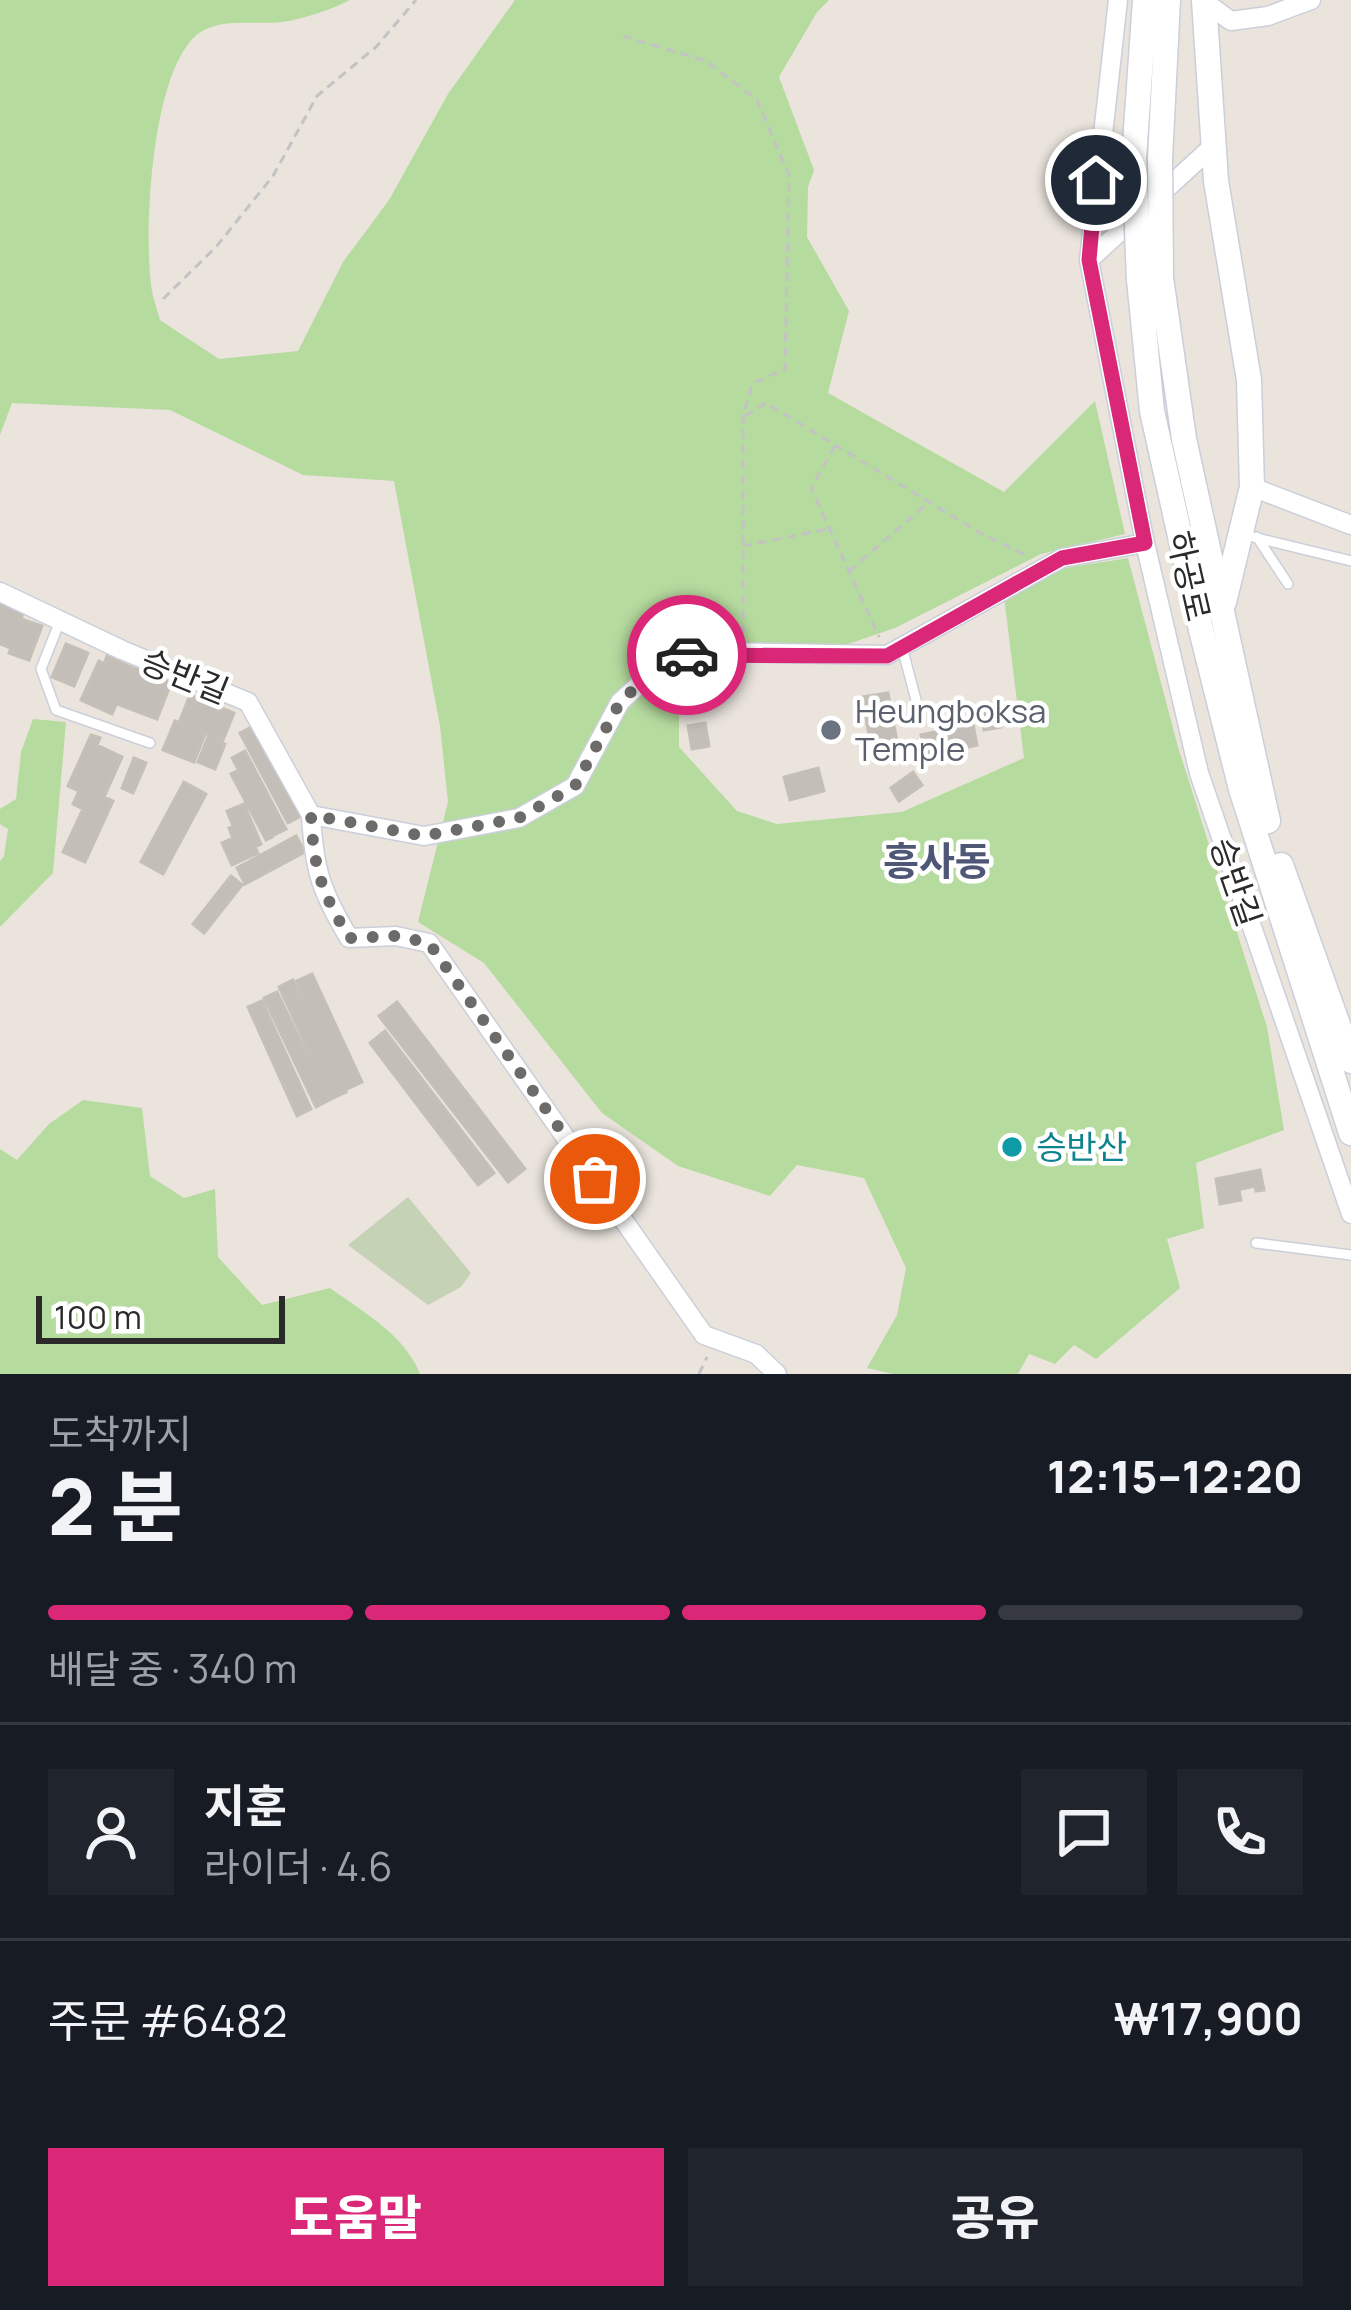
<!DOCTYPE html>
<html lang="ko">
<meta charset="utf-8">
<style>
body{margin:0;font-family:Manrope,"Noto Sans KR",sans-serif;background:#20242c;color:#f1f3f6;height:100vh;display:flex;flex-direction:column;font-size:45px;white-space:nowrap}
*{box-sizing:border-box;margin:0}
p{font-size:39px;color:#9ea1a6}
.icon{flex:none;width:66px;height:66px;fill:none;stroke:currentColor;stroke-width:2;stroke-linecap:round;stroke-linejoin:round}
.map{position:relative;height:1374px;overflow:hidden}
.panel{display:flex;flex-direction:column;background:#171b24;flex:1}
.panel>*{flex:none}
.scale{position:absolute;left:36px;bottom:30px;width:249px;box-sizing:border-box;padding-left:12px;border:6px solid #2a2a2a;border-top:0;font-size:33px;line-height:42px;white-space:nowrap;color:#2a2a2a;-webkit-text-stroke:9px #fff;paint-order:stroke}
.pin{position:absolute;display:grid;place-items:center;width:102px;height:102px;color:#fff;margin:-51px;border:6px solid #fff;border-radius:50%;box-shadow:0 3px 12px #0007}
.courier{position:absolute;display:grid;place-items:center;width:120px;height:120px;margin:-60px;border:9px solid #db2777;border-radius:50%;background:#fff;color:#222;box-shadow:0 3px 15px #0007}
.head em{font-style:normal;font-weight:800}
.head div{display:flex;flex-direction:column-reverse}
.head{display:flex;align-items:center;justify-content:space-between;height:204px;padding:0 48px}
h1{font-size:78px;font-weight:800;line-height:90px}
.bar{display:grid;grid-template-columns:repeat(4,1fr);gap:18px 12px;align-content:center;height:144px;padding:0 48px}
.bar i{height:15px;border-radius:9px;background:#363941}
.bar .selected{background:#db2777}
.bar p{grid-column:span 4}
.line{display:flex;align-items:center;gap:30px;padding:0 48px;border-top:3px solid #363941}
.line div{flex:1}
.round{display:grid;place-items:center;flex:none;width:126px;height:126px;border-radius:0px;background:#20242c}
.action{display:flex;gap:24px;margin-top:auto;padding:24px 48px}
.action a{flex:1;height:138px;border-radius:0px;background:#db2777;color:#fff;font-size:48px;font-weight:800;line-height:138px;text-align:center}
.action a+a{background:#20242c;color:#f1f3f6}
.map>svg:first-child{display:block}
.green{fill:#b6db9f}
.cemetery{fill:#c5d2b6}
.building{fill:#c3bfb8;stroke:#c5c0b7;stroke-width:3}
.lines{fill:none;stroke-linecap:round;stroke-linejoin:round}
.lane-casing{stroke:#cbcfda;stroke-width:12}
.street-casing{stroke:#cbcfda;stroke-width:21}
.secondary-casing{stroke:#cbcfda;stroke-width:27}
.path{stroke:#c3c3c3;stroke-width:3;stroke-dasharray:9 6;stroke-linecap:butt}
.lane{stroke:#fff;stroke-width:9}
.street{stroke:#fff;stroke-width:18}
.secondary{stroke:#fff;stroke-width:24}
.secondary-bridge-casing{stroke:#cbcfda;stroke-width:27;stroke-linecap:butt}
.secondary-bridge{stroke:#fff;stroke-width:24}
.done{stroke:#6d6b69;stroke-width:12;stroke-dasharray:0 21.6}
.route{stroke:#db2777;stroke-width:15}
.worship-dot{fill:#6b7280;stroke:#fff;stroke-width:4.5}
.culture-dot{fill:#0f9aa8;stroke:#fff;stroke-width:4.5}
.labels{text-anchor:middle;stroke-width:9;stroke-linejoin:round;paint-order:stroke}
.street-label{font-size:33px;fill:#2a2a2a;stroke:#fff}
.worship-label{font-size:33px;fill:#5b616d;stroke:#fff;text-anchor:start}
.culture-label{font-size:33px;fill:#0d838f;stroke:#fff;text-anchor:start}
.quarter-label{font-size:39px;font-weight:bold;fill:#4f5776;stroke:#fff}
</style>
<div class="map">
<svg width="1351" height="1374" viewBox="0 0 1351 1374">
<rect width="100%" height="100%" fill="#eae4dd"/>
<!-- green -->
<path class="green" d="M0,0H350C333,9 308,17 289,21C262,26 231,18 206,29C151,54 144,231 151,284C152,296 157,308 160,320L219,359L298,351L343,262L389,200L448,94L515,0H829L817,12L779,77L814,170L808,187L807,237L849,311L828,393L1004,492L1095,401L1125,534L1041,554L895,628L848,644H685L679,664V747L737,811L777,824L902,812L1024,758L1004,597L1059,569L1128,558L1178,747L1267,1027L1284,1130L1196,1163L1204,1228L1167,1239L1180,1288L1096,1359L1074,1345L1055,1364L1029,1354L1018,1374H893L867,1368L897,1315L906,1268L864,1178L797,1165L770,1196L678,1166L602,1113L484,963L418,922L448,802L440,726L394,481L303,475L170,410L12,403L0,435Z
M33,719L66,722L53,873L0,927V861L4,856L8,829L0,824V809L16,799L21,752Z
M83,1100L142,1108L150,1176L184,1198L215,1189L218,1257L262,1305L330,1288C363,1312 405,1335 420,1374H0V1149L17,1160L49,1124Z"/>
<!-- cemetery -->
<path class="cemetery" d="M408,1197L471,1273L461,1287L428,1305L348,1245Z"/>
<!-- building -->
<path class="building" d="M0,599L25,608L21,619L42,626L29,660L9,653L11,648L0,644Z
M66,644L88,653L74,686L52,677Z
M107,656L133,668L112,714L81,700L99,661L104,664Z
M133,668L171,683L157,719L117,704Z
M888,693L898,746L872,751L862,697Z
M190,695L234,713L223,740L179,723Z
M996,702L1001,727L984,730L980,705Z
M175,721L205,734L194,762L163,750Z
M705,723L709,746L692,749L688,726Z
M973,724L977,745L926,757L921,735Z
M253,726L301,816L288,823L240,733Z
M91,735L100,738L97,745L122,757L104,797L113,801L85,862L63,852L83,809L73,804L79,791L68,786Z
M208,737L225,744L215,769L198,762Z
M245,751L286,829L274,835L232,758Z
M134,758L146,763L133,793L122,788Z
M818,768L824,791L790,800L784,777Z
M237,771L272,837L266,840L231,774Z
M913,772L922,785L899,801L891,788Z
M184,782L206,794L163,874L141,862Z
M244,804L261,844L255,847L258,853L232,865L222,843L233,838L229,828L233,826L227,811Z
M296,836L305,852L245,884L237,868Z
M231,876L242,885L204,933L193,924Z
M312,974L362,1082L347,1089L297,981Z
M293,980L346,1092L331,1099L279,987Z
M277,992L329,1100L316,1107L264,998Z
M262,1001L311,1109L297,1116L248,1007Z
M397,1002L525,1169L508,1182L379,1016Z
M385,1031L494,1173L478,1185L370,1043Z
M1260,1170L1264,1190L1256,1191L1255,1186L1238,1190L1236,1175Z
M1236,1175L1241,1200L1220,1204L1216,1179Z"/>
<g class="lines">
<!-- lane casing -->
<g class="lane-casing">
<path id="lane" d="M1241,534L1351,561
M1257,537L1288,584
M60,621L41,669L56,710L150,743
M902,647L916,700
M1256,1243L1351,1255"/>
</g>
<!-- street casing -->
<g class="street-casing">
<path id="street" d="M1118,0L1089,260L1145,543L1199,773L1351,1214
M1205,2L1231,21L1268,16L1311,0
M1089,260L1214,145
M1252,487L1351,525
M0,592L122,650L248,702L311,815L424,836L519,818L575,786L620,702L670,656L721,652L887,655L1062,558L1145,543
M311,815C314,870 321,891 349,938L396,936L429,943L704,1335L756,1354L777,1374"/>
</g>
<!-- secondary casing -->
<g class="secondary-casing">
<path id="secondary" d="M1204,0L1216,181L1249,380L1252,487L1224,602
M1134,158L1145,0
M1160,159L1168,0
M1161,278L1184,439L1268,821
M1139,279L1152,411L1201,630L1241,789L1351,1133
M1281,865L1351,1061"/>
</g>
<!-- path -->
<path class="path" d="M623,36L706,61L757,100L789,175L785,369L752,384L743,416V633
M163,299L216,247L273,176L317,96L376,47L416,0
M745,416L766,403L980,533L1027,556
M835,446L811,488L879,637
M743,546L828,529
M849,571L927,504
M699,1374L707,1357"/>
<!-- lane -->
<use href="#lane" class="lane"/>
<!-- street -->
<use href="#street" class="street"/>
<!-- secondary -->
<use href="#secondary" class="secondary"/>
<!-- secondary-bridge casing -->
<g class="secondary-bridge-casing">
<path id="secondary-bridge" d="M1134,158L1139,279
M1160,159L1161,278"/>
</g>
<!-- secondary-bridge -->
<use href="#secondary-bridge" class="secondary-bridge"/>
</g>
<g class="lines">
<!-- done -->
<path class="done" d="M595,1179L429,943L396,936L349,938C321,890 314,871 311,815L424,836L519,818L575,786L620,702L670,656L687,655"/>
<!-- route -->
<path class="route" d="M687,655L887,656L1062,558L1145,543L1089,260L1096,180"/>
</g>
<!-- markers -->
<circle class="worship-dot" cx="831" cy="730" r="12"/>
<circle class="culture-dot" cx="1012" cy="1147" r="12"/>
<g class="labels">
<!-- street labels -->
<g class="street-label">
<text transform="translate(1189 576) rotate(77)" y="12">하공로</text>
<text transform="translate(185 676) rotate(22)" y="12">승반길</text>
<text transform="translate(1236 882) rotate(71)" y="12">승반길</text>
</g>
<!-- worship labels -->
<g class="worship-label">
<text x="855" y="723">Heungboksa<tspan x="855" dy="38">Temple</tspan></text>
</g>
<!-- culture labels -->
<g class="culture-label">
<text x="1036" y="1159">승반산</text>
</g>
<!-- quarter labels -->
<g class="quarter-label">
<text x="937" y="875">흥사동</text>
</g>
</g>
</svg>
<div class="scale">100 m</div>
<div class="pin" style="left:595px;top:1179px;background:#ea580c"><svg class="icon" aria-label="bag" viewBox="0 0 24 24"><path d="M5 8h14l-1 12H6zM9 8a3 3 0 0 1 6 0"/></svg></div>
<div class="pin" style="left:1096px;top:180px;background:#1f2937"><svg class="icon" aria-label="home" viewBox="0 0 24 24"><path d="M3 11l9-7 9 7M6 9v11h12V9"/></svg></div>
<div class="courier" style="left:687px;top:655px"><svg class="icon" aria-label="car" viewBox="0 0 24 24"><path d="M5 17H2v-5l4-1 3-4h7l3 4 3 1v5h-3M9 17h6M6 11h13"/><circle cx="7" cy="17" r="2"/><circle cx="17" cy="17" r="2"/></svg></div>
</div>
<section class="panel">
<div class="head"><div><h1>2 분</h1><p>도착까지</p></div><em>12:15–12:20</em></div>
<div class="bar"><i class="selected"></i><i class="selected"></i><i class="selected"></i><i></i><p>배달 중 · 340 m</p></div>
<div class="line" style="height:216px"><a class="round"><svg class="icon" aria-label="person" viewBox="0 0 24 24"><circle cx="12" cy="8" r="4"/><path d="M4 21q1-7 8-7t8 7"/></svg></a><div><b>지훈</b><p>라이더 · 4.6</p></div><a class="round"><svg class="icon" aria-label="chat" viewBox="0 0 24 24"><path d="M4 5h16v11H9l-5 4z"/></svg></a><a class="round"><svg class="icon" aria-label="phone" viewBox="0 0 24 24"><path d="M5 4h4l2 5-3 2q2 4 5 5l2-3 5 2v4C11 20 4 13 5 4z"/></svg></a></div>
<div class="line" style="height:156px"><div>주문 #6482</div><b>₩17,900</b></div>
<div class="action"><a>도움말</a><a>공유</a></div>
</section>
